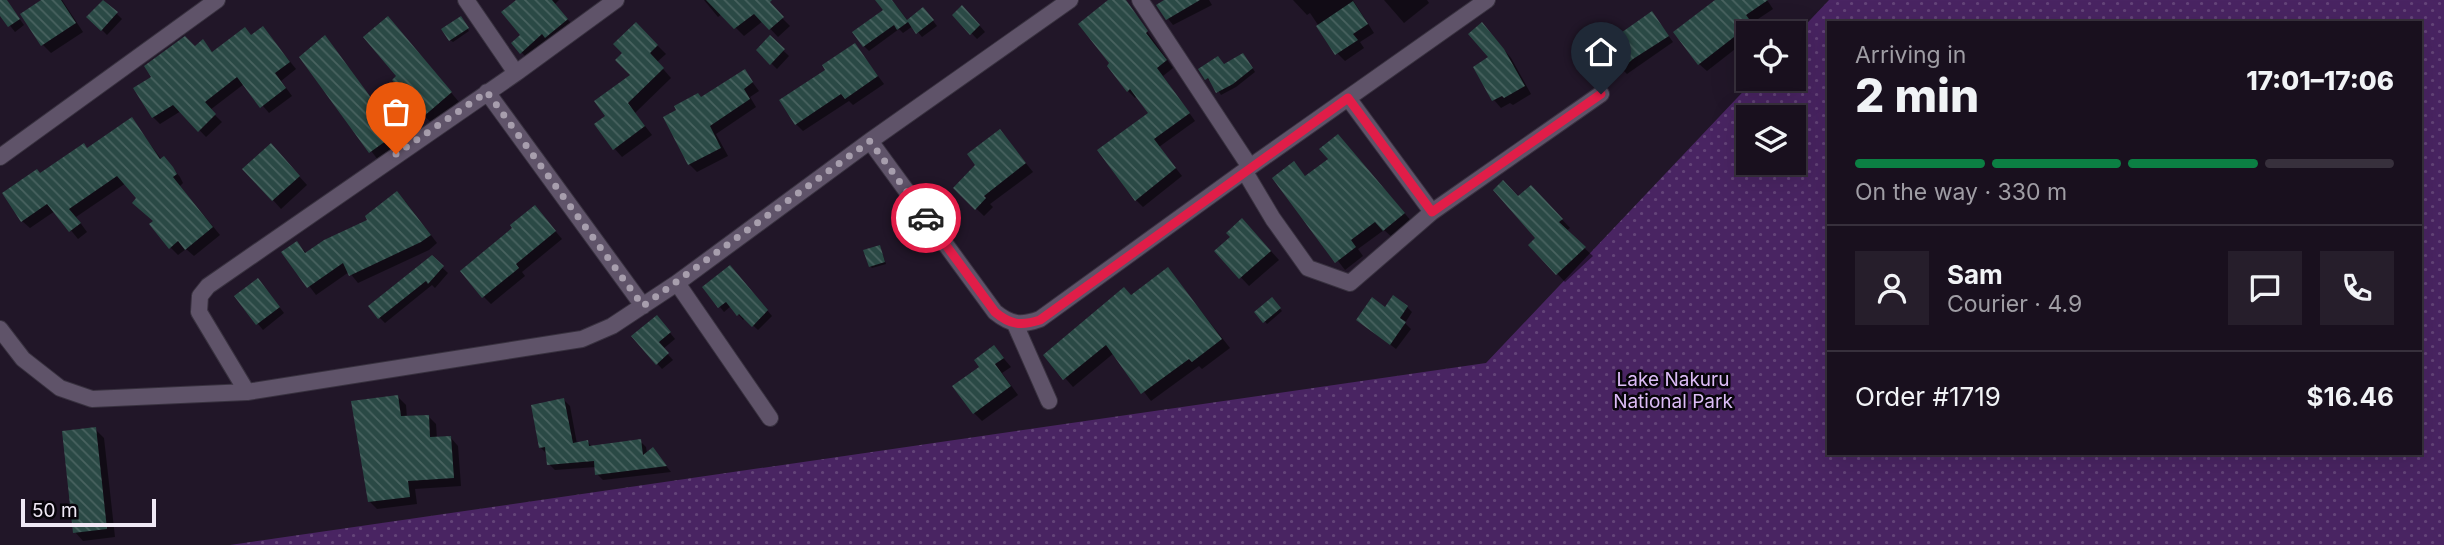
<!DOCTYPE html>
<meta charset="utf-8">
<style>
body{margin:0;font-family:Inter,sans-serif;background:#261e2b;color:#f1f3f6;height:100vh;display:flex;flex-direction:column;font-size:26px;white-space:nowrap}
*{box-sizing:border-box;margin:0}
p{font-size:23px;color:#9f9da4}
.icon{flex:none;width:38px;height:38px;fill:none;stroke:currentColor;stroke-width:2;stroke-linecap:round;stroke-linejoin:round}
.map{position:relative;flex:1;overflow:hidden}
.panel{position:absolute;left:1827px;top:21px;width:595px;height:434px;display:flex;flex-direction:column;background:#19101e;border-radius:0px;box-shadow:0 7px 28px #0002,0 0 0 2px #37303c}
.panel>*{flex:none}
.buttons{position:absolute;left:1736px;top:21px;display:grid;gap:14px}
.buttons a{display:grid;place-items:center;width:70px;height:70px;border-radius:0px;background:#19101e;box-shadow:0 7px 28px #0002,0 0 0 2px #37303c;font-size:35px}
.scale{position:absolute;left:21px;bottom:18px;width:135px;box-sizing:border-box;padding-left:7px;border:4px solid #efe8f5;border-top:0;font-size:19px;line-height:24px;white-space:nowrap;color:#efe8f5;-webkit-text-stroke:5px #08050b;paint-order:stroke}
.pin{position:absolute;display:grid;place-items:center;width:60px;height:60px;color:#fff;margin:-72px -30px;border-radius:50% 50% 50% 0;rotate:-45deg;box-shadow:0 0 7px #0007}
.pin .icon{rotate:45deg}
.courier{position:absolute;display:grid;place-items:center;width:70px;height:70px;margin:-35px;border:5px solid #e11d48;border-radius:50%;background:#fff;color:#222;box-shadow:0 2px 9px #0007}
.summary em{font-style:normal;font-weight:800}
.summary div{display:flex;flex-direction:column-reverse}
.summary{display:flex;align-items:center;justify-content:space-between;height:119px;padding:0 28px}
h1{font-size:46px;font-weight:800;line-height:52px}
.bar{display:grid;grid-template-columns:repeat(4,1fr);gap:10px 7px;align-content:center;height:84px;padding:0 28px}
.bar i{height:9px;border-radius:5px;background:#37303c}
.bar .active{background:#0b8043}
.bar p{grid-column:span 4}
.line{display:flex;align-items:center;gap:18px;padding:0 28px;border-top:2px solid #37303c}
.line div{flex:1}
.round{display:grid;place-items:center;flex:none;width:74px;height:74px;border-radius:0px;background:#261e2b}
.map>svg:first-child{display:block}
.park{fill:url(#park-dots);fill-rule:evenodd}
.shadow{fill:#0007}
.building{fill:url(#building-back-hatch)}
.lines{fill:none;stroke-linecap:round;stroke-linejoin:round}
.street-casing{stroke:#38313f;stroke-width:18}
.street{stroke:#5f5369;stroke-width:16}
.done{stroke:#a79ead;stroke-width:7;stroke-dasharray:0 12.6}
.route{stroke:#e11d48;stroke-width:9}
.labels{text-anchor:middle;stroke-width:5;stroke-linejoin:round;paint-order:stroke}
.park-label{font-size:19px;fill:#dcbcf6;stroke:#08050b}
</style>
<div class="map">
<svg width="2444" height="545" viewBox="0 0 2444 545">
<defs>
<pattern id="park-dots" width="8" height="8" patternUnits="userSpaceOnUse" patternTransform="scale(1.75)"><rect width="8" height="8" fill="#492462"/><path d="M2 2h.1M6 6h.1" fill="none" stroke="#644479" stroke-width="1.8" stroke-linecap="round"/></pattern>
<pattern id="building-back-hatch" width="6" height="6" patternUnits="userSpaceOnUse" patternTransform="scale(1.75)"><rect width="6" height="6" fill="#2a4945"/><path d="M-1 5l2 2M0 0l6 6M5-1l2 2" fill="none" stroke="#496360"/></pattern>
</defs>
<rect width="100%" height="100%" fill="#211628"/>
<!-- park -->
<path class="park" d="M1829,0H2444V545H230L1486,363L1755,79H1794V37ZM1829,23H2420V453H1829ZM1748,117H1794V163H1748Z"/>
<!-- shadow -->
<path class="shadow" d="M6,0L24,25L15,32L0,13V4Z
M44,0H62L83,32L51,53L43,45L22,14Z
M518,0H559L555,4L575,28L529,60L521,52L523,35Z
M704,0H764L790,26L778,37L763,21L744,36L722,14L718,17Z
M877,0H892L908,21L928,14L937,26L922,37L913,26L903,33L899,29L869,51L864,46L885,11Z
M1111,0H1125L1173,68L1163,76L1195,121L1159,147L1182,176L1143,207L1136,200L1150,113L1137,96L1135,98L1128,91Z
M1168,0H1209L1212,5L1173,25L1158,6Z
M1293,0H1353L1374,33L1360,42L1364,48L1345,61L1337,53L1310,13L1307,15Z
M1384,0H1427L1429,3L1404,23Z
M1718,0H1767L1773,9L1752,23L1758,32L1748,33V39L1707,71L1699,64Z
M104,1L122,19L107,35L89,17Z
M968,12L985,32L977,39L954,15Z
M1652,13L1673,42L1627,74L1622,69Z
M463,21L469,31L453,42L450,40Z
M636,24L666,54L657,62L671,78L635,113L652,135L622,157L614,148L607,116L632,75L625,53Z
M396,27L459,102L433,124L424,116L398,77Z
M263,28L296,69L281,81L292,96L269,113L244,84L210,110L222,122L206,137L181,111L160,124L153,117L194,48H209L213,53L252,37Z
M1489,32L1511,58L1531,94L1513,105L1510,103L1501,108L1494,100Z
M325,37L403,141L378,160L301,57Z
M770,38L789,56L777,69L758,50Z
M855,45L884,84L853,105L849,101L803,131L796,124L827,70Z
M1246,58L1255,72L1236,87L1221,95L1212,81L1207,79L1224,66Z
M744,71L759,91L750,97L756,107L716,134L728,156L697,172L689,164L665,118L702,99Z
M132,120L162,160L171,166L180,177L183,183L180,186L220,235L194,256L186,249L178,255L170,247L139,198L126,183L76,217L87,232L78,239L55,211L30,228L22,221L41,175L88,150Z
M1000,131L1033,172L990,204L993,207L984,216L955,188L977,165Z
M1346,144L1412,222L1393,238L1384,230L1358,249L1363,256L1345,270L1274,178L1294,163L1306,177Z
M279,154L307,185L281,209L273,200Z
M1531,187L1570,228L1566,231L1593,256L1565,282L1530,245L1537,239L1518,198Z
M405,201L437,243L429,250L358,283L349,272L316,295L284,253L297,243L307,254Z
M542,215L562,239L522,272L525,276L491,304L484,297Z
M1251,229L1279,260L1249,286L1216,251L1232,237Z
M880,247L886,264L872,268L870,266Z
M432,258L448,273L435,288L432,285L385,323L379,317Z
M1168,269L1230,348L1202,369L1199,366L1151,401L1114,353L1073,387L1045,355Z
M735,272L772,316L758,330L745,318L743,320L731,306L724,312L720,307Z
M263,286L284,313L263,330L236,297Z
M1271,299L1282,311L1267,324L1257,312Z
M1407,307L1412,312L1405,323L1411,329L1396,349L1358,320L1386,309Z
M662,323L675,339L663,349L673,360L662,369L634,337Z
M994,347L1011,367L1002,373L1018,395L982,421L974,413L981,367Z
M398,397L406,405L407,418L428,416L436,424L437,439L451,438L458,446L461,486L415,489L417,504L377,509L369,501Z
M564,400L570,406L577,444L588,442L592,447L640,441L646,447L647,453L653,449L671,472L603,480L597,474L596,467L555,470L549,464L546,453L540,447Z
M95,429L104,438L115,537L83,541L75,532Z"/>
<!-- building -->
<path class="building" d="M0,0H7L20,19L8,27L0,16Z
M41,0H61L76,23L41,46L20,14Z
M103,0L118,12L101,31L86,17Z
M516,0H552L568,19L545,38L542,34L520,54L511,43L520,35L501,12Z
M706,0H772L770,2L784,17L769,30L754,14L734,29Z
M875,0H892L907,20L923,7L934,20L916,34L908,22L897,30L894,25L863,47L852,32L883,10Z
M1108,0H1126L1136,14L1148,31L1146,33L1167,60L1157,68L1190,113L1154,139L1176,168L1135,201L1097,150L1148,113L1130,89L1127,92L1107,66L1109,63L1078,24Z
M1164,0H1200L1166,20L1156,5Z
M1715,0H1768L1746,15L1752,23L1698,65L1673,32Z
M1353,1L1368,24L1353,34L1358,40L1335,55L1316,26Z
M962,5L980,25L970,35L952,15Z
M1652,11L1669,36L1633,59L1621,70L1601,47Z
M388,16L452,92L423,117L392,80L396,76L363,37Z
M461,16L469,28L449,41L441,29Z
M636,22L658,45L650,53L664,68L628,103L645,126L613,150L594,124L605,116L594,101L630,75L615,60L622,53L613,44Z
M1482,22L1504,49L1525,86L1504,98L1502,96L1492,101L1473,67L1488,57L1468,34Z
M263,26L290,62L275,73L286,88L260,108L237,77L205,102L216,114L198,132L173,105L152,118L133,88L151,77L144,66L185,36L195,46L203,39L212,52L245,27L251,35Z
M325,35L397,133L369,153L299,57Z
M770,35L785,49L770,65L756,50Z
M855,43L878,76L845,99L841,94L795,125L779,100L825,70L822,65Z
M1243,53L1253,68L1233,84L1216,93L1208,78L1205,80L1198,69L1218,56L1224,64Z
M745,69L753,82L744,89L750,99L710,126L721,148L688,165L663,117L676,110L674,106L698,93L701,97Z
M132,117L160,159L164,156L173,167L177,174L173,177L213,227L185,250L178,241L169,249L149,224L153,221L132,203L136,198L117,176L69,209L81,223L69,232L47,204L21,222L2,193L37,169L40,173L84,143L87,148Z
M1000,129L1026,163L984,196L986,198L975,210L953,188L975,165L967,154Z
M1338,134L1405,213L1383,231L1375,222L1351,240L1356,247L1335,263L1272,178L1294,161L1305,176L1328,159L1319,149Z
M271,143L300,176L272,201L242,169Z
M1503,180L1518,196L1531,185L1563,219L1559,222L1586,247L1556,275L1528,245L1535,238L1493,190Z
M397,191L431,235L421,242L349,276L343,263L307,288L281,252L297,241L305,253L324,240L367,220L365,216Z
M535,205L556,231L516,264L519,268L482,298L460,271L512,228L510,225Z
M1242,218L1271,251L1239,279L1214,251L1230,237L1226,233Z
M880,245L885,262L869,267L863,250Z
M432,255L444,266L428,284L426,281L378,319L368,306Z
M730,265L768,310L752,327L739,314L737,316L726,302L718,308L702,287Z
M1168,267L1222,339L1192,362L1189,359L1141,394L1106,345L1063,380L1043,355L1124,287L1131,295Z
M258,278L280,307L256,325L234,296Z
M1393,295L1408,306L1400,318L1406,322L1390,345L1356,320L1372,297L1385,307Z
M1272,297L1281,308L1263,323L1254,312Z
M657,315L671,332L659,342L669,353L656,365L631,336Z
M994,345L1004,358L995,364L1011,386L973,414L952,386L979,367L974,360Z
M398,395L401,416L429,415L430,437L451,436L454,478L408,481L410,497L368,502L351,401Z
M564,398L573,443L588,440L589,446L641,439L643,455L653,447L667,466L595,475L594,461L547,465L545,447L539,448L531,405Z
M96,427L107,529L73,533L62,431Z"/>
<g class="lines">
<!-- street casing -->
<g class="street-casing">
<path id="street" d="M466,0L516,73
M1140,0L1250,167
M487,92L643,306
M1348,98L1432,212
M870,141L995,312C1011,325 1021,326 1040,319L1250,167L1487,0
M0,157L217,0
M1245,172L1273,219L1308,268L1350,283L1432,212L1601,94
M677,283L770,418
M1015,324L1049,401
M0,329L23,359L60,388L92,399L247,392L582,339L612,326L677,283L870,141L1070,0
M247,392L199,312L200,296L208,286L516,73L616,0"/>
</g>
<!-- street -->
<use href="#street" class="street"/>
</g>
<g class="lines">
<!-- done -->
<path class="done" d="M396,154L487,92L643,306L870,141L926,218"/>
<!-- route -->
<path class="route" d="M926,218L995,312C1010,325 1021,326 1040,320L1348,98L1432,212L1601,94"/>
</g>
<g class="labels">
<!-- park labels -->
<g class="park-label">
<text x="1673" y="386">Lake Nakuru<tspan x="1673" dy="22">National Park</tspan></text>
</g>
</g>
</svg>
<div class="buttons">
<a><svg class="icon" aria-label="locate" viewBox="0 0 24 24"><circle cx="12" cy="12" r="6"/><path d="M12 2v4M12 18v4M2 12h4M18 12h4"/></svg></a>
<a><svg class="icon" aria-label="layers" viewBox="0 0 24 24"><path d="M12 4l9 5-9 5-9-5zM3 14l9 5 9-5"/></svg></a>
</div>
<div class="scale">50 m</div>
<div class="pin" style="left:396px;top:154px;background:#ea580c"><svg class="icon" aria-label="bag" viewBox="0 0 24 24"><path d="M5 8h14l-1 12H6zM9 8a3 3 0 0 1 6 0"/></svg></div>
<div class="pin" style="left:1601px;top:94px;background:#1f2937"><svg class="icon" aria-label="home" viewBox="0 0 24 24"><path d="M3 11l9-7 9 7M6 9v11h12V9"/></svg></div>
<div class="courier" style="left:926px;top:218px"><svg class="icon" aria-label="car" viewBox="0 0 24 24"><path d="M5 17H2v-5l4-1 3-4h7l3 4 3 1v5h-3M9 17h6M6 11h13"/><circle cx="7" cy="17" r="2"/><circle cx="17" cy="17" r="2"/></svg></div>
<section class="panel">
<div class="summary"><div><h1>2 min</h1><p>Arriving in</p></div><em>17:01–17:06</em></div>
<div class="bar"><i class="active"></i><i class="active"></i><i class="active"></i><i></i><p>On the way · 330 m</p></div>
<div class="line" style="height:126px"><a class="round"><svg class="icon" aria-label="person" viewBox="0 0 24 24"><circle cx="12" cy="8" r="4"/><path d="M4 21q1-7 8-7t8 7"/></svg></a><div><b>Sam</b><p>Courier · 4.9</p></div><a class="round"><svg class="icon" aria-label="chat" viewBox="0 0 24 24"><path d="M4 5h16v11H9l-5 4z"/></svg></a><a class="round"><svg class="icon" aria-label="phone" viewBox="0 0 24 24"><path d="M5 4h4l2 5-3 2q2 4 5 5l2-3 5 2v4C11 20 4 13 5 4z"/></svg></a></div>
<div class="line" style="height:91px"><div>Order #1719</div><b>$16.46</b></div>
</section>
</div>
